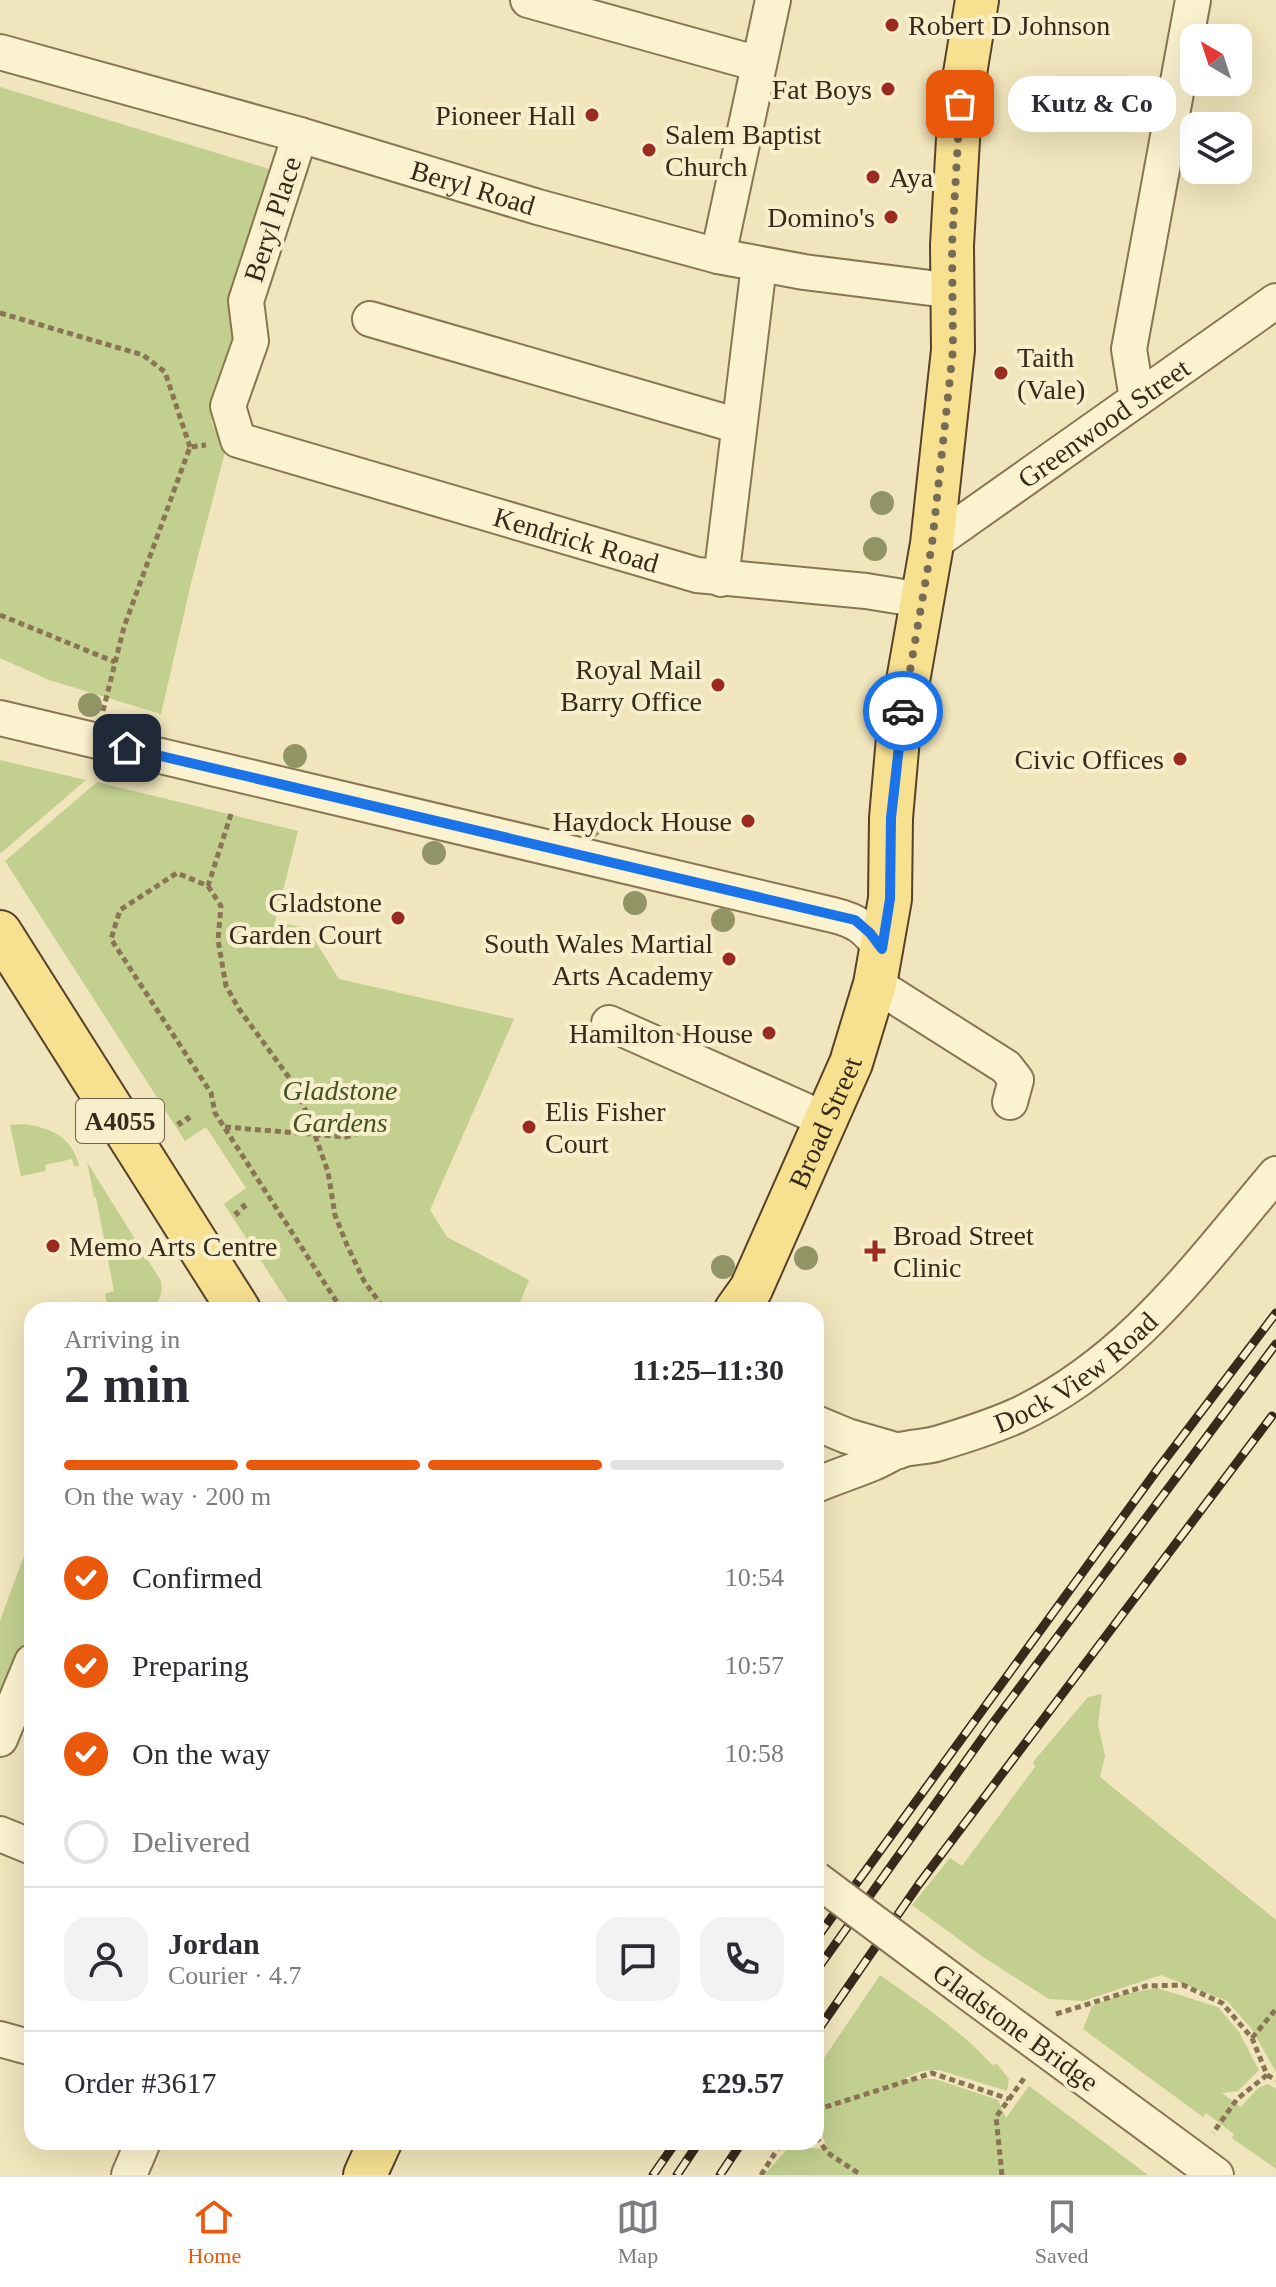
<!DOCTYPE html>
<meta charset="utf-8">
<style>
body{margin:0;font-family:"Times New Roman",serif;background:#f2f2f3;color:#2b2b33;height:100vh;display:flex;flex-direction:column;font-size:30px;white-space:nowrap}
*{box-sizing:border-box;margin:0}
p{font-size:26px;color:#7c7c81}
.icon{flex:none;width:44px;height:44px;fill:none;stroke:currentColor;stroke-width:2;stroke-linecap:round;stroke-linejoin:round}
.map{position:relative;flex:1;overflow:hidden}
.panel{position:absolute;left:24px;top:1302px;width:800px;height:848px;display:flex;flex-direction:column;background:#fff;border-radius:24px;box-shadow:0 8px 32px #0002}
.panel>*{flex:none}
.needle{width:52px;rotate:321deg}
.fabs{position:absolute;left:1180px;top:24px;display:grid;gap:16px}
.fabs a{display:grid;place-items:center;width:72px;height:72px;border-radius:16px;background:#fff;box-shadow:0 8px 32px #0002;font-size:40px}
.pin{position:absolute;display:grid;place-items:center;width:68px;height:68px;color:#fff;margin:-34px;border-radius:16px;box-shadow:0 4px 12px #0006}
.courier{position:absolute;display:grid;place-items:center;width:80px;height:80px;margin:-40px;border:6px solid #1a73e8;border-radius:50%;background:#fff;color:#222;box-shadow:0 2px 10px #0007}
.bubble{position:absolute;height:56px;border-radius:24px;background:#fff;box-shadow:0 8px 32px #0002;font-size:26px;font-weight:600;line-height:56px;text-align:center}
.head em{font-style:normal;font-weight:600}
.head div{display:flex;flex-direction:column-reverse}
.head{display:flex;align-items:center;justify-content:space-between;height:136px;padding:0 40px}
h1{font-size:52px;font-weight:600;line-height:60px}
.bar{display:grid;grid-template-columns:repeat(4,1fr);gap:12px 8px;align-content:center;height:96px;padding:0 40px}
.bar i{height:10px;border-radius:6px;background:#e1e1e2}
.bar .current{background:#ea580c}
.bar p{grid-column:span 4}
.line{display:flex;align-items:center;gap:20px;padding:0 40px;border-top:2px solid #e1e1e2}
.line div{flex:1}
.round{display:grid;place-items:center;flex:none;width:84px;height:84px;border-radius:24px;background:#f2f2f3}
ol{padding:0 40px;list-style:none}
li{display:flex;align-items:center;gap:24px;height:88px}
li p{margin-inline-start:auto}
li .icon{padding:8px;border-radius:50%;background:#ea580c;color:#fff;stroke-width:4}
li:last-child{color:#7c7c81}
li i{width:44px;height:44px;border:4px solid #e1e1e2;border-radius:50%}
.tab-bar{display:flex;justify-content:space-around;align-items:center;height:112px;border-top:2px solid #e1e1e2;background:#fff;font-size:22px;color:#7c7c81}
.tab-bar a{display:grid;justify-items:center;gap:4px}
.tab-bar .current{color:#ea580c}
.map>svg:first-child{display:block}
.green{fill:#c2cf8f}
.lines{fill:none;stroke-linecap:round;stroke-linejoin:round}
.minor-casing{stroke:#897554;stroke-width:38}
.major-casing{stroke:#564229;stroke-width:46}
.path{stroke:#897554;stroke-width:5;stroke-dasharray:6 4;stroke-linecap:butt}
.minor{stroke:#fbf2cf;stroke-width:34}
.major{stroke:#f7e090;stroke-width:42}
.rail-casing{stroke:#372a1a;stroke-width:9}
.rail{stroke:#f7eecc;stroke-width:6;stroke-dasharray:18;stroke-linecap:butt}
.minor-bridge-casing{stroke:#897554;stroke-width:38;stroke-linecap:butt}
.minor-bridge{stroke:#fbf2cf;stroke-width:34}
.tree{fill:#919566}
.done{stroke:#786b53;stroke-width:8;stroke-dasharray:0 14.4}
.route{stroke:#1a73e8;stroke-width:10}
.poi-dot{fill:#9b2a21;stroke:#f7eecc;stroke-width:3}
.labels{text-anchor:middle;stroke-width:8;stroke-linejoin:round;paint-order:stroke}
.shield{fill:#f7eecc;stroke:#71654f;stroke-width:2}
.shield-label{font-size:26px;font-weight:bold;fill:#372a1a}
.poi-label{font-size:28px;fill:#372a1a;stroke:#f7eecc;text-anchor:end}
.street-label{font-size:28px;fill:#372a1a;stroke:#f7eecc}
.park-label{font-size:28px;font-style:italic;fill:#435420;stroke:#f7eecc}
</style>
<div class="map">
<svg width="1276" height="2175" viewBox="0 0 1276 2175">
<rect width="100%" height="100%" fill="#f0e5bc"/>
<!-- green -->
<path class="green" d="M0,87L269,169L230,309L234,344L211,421L225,452L192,579L161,714L49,680L0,658Z
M0,760L86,780L1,853L0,851Z
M97,782L298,831L275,922L307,928L339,979L514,1019L430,1210L447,1237L529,1280L517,1310H293L224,1204L246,1188L206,1127L185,1141L5,861Z
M25,1124C53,1129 72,1137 79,1166H74L72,1159L45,1165L46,1171L21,1176L10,1125Z
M87,1162L161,1281C163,1294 160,1300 151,1310H108L105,1294L114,1291L96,1197H94Z
M32,1534V1653L0,1719V1621Z
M1102,1694L1098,1724L1105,1756L1100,1777L1276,1920V2072L1251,2028L1227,2001L1161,1975L1083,2001L1049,1999L983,1957L912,1905L950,1858L962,1866L1035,1767L1033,1762L1088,1697Z
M880,1975C919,2003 960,2029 992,2065L997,2064L1009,2079L1007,2091L939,2070L922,2071L903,2079H935L998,2100L1006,2118L1029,2086L1148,2175H764L789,2147L827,2149L816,2116V2070Z
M1157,1988L1218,2007L1239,2032L1259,2070L1238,2091L1222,2093L1241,2107L1258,2088L1268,2084L1276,2089V2169L1232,2138L1234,2134L1206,2113L1203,2117L1083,2029L1092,2006L1119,1995Z"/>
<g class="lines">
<!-- minor casing -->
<g class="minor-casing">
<g id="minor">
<path d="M528,0L759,64"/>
<path id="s1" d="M0,52L300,135L538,207L718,256L804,272L954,291"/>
<path id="s2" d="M300,135L246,301L251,341L228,406L238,440L697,575L866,591L922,600"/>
<path d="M718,256L773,0"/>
<path d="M370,319L739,426"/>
<path d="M1137,399L1129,349L1193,0"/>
<path id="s3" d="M932,544L1276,301"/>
<path d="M721,579L759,265"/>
<path d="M0,718L833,915C858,921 866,928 882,949"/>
<path d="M875,984L1006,1067L1016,1080L1010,1102"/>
<path d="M609,1023L826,1120"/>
<path d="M816,1423L847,1436L899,1451"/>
<path id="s4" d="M816,1485C835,1477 854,1471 873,1463C882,1460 891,1453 900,1450C912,1447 924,1447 936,1444C963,1436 991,1427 1016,1416C1129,1363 1198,1266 1276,1174"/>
<path d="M0,1739L32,1662"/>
<path d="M0,1834L32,1847"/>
<path d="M962,1988L1216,2175"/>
<path d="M0,2039L32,2048"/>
<path d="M129,2175L143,2142"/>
</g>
</g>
<!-- major casing -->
<g class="major-casing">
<g id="major">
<path d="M0,932L239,1310"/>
<path id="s5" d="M736,1310L751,1289L851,1063L875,984L890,899L891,818L898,738L932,544L953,350L952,245L960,104L977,0"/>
<path d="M365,2175L380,2142"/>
</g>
</g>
<!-- path -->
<path class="path" d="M0,313L143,355L165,372L190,447
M0,615L115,662
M103,711L124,627L190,447L206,445
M231,814L208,886L177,873L120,910L111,939L211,1093L215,1113L342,1310
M208,886L221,906L218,940L226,986L239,1009L296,1087L310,1121L328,1172L335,1215L347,1245L364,1281L385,1310
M186,1116L192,1124
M178,1121L184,1129
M225,1127L346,1137L370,1129L383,1120
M242,1204L248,1212
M235,1211L240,1217
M1056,2014L1146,1986L1183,1985L1222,2003L1252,2038L1267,2075L1237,2099L1213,2133
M1252,2038L1276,2009
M1267,2075L1276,2080
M816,2110L932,2073L1009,2099
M816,2137L828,2153L861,2175
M761,2175L782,2142
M1002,2175L996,2117L1025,2077"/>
<!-- minor -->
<use href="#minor" class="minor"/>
<!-- major -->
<use href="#major" class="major"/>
<!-- rail casing -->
<g class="rail-casing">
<path id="rail" d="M816,1939L1157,1470L1276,1313
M816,1971L993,1723L1276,1344
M816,2033L919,1884L1272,1416
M653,2175L676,2142
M677,2175L699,2142
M720,2175L742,2142"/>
</g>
<!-- rail -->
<use href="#rail" class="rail"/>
<!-- minor-bridge casing -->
<g class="minor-bridge-casing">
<path id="minor-bridge" d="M816,1879L962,1988"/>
</g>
<!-- minor-bridge -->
<use href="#minor-bridge" class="minor-bridge"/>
</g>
<!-- trees -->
<g class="tree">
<circle cx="882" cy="503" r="12"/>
<circle cx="875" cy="549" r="12"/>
<circle cx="90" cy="705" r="12"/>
<circle cx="295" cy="756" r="12"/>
<circle cx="590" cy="826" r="12"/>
<circle cx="434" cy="853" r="12"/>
<circle cx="635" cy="903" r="12"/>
<circle cx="723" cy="920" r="12"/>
<circle cx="806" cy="1258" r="12"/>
<circle cx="723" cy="1267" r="12"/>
</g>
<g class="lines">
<!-- done -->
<path class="done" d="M903,711L932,544L953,350L952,245L960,104"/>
<!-- route -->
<path class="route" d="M127,748L855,920L870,933L882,949L890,899L891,818L903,711"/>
</g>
<!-- markers -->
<g class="poi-dot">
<circle cx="892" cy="25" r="8"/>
<circle cx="888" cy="89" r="8"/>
<circle cx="592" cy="115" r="8"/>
<circle cx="649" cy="150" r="8"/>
<circle cx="873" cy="177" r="8"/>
<circle cx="891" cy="217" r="8"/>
<circle cx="1001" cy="373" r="8"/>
<circle cx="718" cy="685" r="8"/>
<circle cx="1180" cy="759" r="8"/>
<circle cx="748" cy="821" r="8"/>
<circle cx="398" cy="918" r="8"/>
<circle cx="729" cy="959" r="8"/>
<circle cx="769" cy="1033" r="8"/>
<circle cx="529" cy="1127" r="8"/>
<circle cx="53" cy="1246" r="8"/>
<path d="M871 1239h8v8h8v8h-8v8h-8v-8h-8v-8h8z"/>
</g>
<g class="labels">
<!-- shield labels -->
<rect class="shield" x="76" y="1099" width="88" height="44" rx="6"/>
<g class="shield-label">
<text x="120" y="1130">A4055</text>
</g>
<!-- poi labels -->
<g class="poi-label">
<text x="908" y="35" text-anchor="start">Robert D Johnson</text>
<text x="872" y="99">Fat Boys</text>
<text x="576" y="125">Pioneer Hall</text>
<text x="665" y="144" text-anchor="start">Salem Baptist<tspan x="665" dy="32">Church</tspan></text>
<text x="889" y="187" text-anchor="start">Aya</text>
<text x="875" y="227">Domino's</text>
<text x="1017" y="367" text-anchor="start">Taith<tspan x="1017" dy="32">(Vale)</tspan></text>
<text x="702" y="679">Royal Mail<tspan x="702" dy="32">Barry Office</tspan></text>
<text x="1164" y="769">Civic Offices</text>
<text x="732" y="831">Haydock House</text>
<text x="382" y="912">Gladstone<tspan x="382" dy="32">Garden Court</tspan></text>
<text x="713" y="953">South Wales Martial<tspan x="713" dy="32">Arts Academy</tspan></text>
<text x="753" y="1043">Hamilton House</text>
<text x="545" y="1121" text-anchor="start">Elis Fisher<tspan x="545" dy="32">Court</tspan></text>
<text x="893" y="1245" text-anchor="start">Broad Street<tspan x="893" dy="32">Clinic</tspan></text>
<text x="69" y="1256" text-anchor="start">Memo Arts Centre</text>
</g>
<!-- street labels -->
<g class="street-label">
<text dy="10" stroke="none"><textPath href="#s1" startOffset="492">Beryl Road</textPath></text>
<text transform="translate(272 219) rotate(-72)" y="10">Beryl Place</text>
<text dy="10" stroke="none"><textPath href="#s3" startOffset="210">Greenwood Street</textPath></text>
<text dy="10" stroke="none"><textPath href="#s2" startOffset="672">Kendrick Road</textPath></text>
<text dy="10" stroke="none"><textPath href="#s5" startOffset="208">Broad Street</textPath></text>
<text dy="10" stroke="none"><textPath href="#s4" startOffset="286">Dock View Road</textPath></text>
<text transform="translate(1016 2027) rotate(36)" y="10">Gladstone Bridge</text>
</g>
<!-- park labels -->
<g class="park-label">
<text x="340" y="1100">Gladstone<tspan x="340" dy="32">Gardens</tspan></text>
</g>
</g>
</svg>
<div class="fabs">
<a><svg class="needle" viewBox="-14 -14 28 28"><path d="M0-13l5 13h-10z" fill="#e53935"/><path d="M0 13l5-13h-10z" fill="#7c7c81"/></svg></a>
<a><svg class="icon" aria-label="layers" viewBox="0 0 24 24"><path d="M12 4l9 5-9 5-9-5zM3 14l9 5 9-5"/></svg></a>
</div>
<div class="pin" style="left:960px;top:104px;background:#ea580c"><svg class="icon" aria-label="bag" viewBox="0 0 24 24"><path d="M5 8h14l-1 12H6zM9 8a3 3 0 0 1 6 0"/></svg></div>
<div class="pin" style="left:127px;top:748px;background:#1f2937"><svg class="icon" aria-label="home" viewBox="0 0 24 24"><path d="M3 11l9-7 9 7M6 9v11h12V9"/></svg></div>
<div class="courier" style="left:903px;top:711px"><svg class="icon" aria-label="car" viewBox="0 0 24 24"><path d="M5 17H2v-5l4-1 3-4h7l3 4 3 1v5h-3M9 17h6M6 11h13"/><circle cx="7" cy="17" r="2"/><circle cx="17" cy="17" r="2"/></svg></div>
<div class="bubble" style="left:1008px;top:76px;width:168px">Kutz &amp; Co</div>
<section class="panel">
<div class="head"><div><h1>2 min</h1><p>Arriving in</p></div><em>11:25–11:30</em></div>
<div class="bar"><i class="current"></i><i class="current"></i><i class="current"></i><i></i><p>On the way · 200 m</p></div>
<ol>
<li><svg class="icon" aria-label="check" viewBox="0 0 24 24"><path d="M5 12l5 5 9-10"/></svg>Confirmed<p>10:54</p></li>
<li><svg class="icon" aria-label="check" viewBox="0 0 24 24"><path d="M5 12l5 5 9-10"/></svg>Preparing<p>10:57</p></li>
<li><svg class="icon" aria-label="check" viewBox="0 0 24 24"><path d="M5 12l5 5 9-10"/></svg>On the way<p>10:58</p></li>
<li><i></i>Delivered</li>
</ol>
<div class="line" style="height:144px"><a class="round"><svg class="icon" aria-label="person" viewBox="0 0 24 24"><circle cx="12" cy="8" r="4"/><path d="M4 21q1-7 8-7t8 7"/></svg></a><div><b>Jordan</b><p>Courier · 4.7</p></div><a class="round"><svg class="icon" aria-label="chat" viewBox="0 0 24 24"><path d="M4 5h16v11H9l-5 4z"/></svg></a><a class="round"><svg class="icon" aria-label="phone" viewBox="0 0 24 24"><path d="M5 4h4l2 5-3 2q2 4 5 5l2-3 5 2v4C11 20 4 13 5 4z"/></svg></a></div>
<div class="line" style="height:104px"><div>Order #3617</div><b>£29.57</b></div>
</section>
</div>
<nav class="tab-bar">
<a class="current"><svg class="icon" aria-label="home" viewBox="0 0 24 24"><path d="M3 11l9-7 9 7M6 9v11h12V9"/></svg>Home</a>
<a><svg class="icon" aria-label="map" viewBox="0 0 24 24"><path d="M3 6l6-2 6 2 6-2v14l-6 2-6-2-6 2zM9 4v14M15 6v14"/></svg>Map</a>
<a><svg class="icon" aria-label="saved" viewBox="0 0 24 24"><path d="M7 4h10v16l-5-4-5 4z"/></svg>Saved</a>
</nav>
